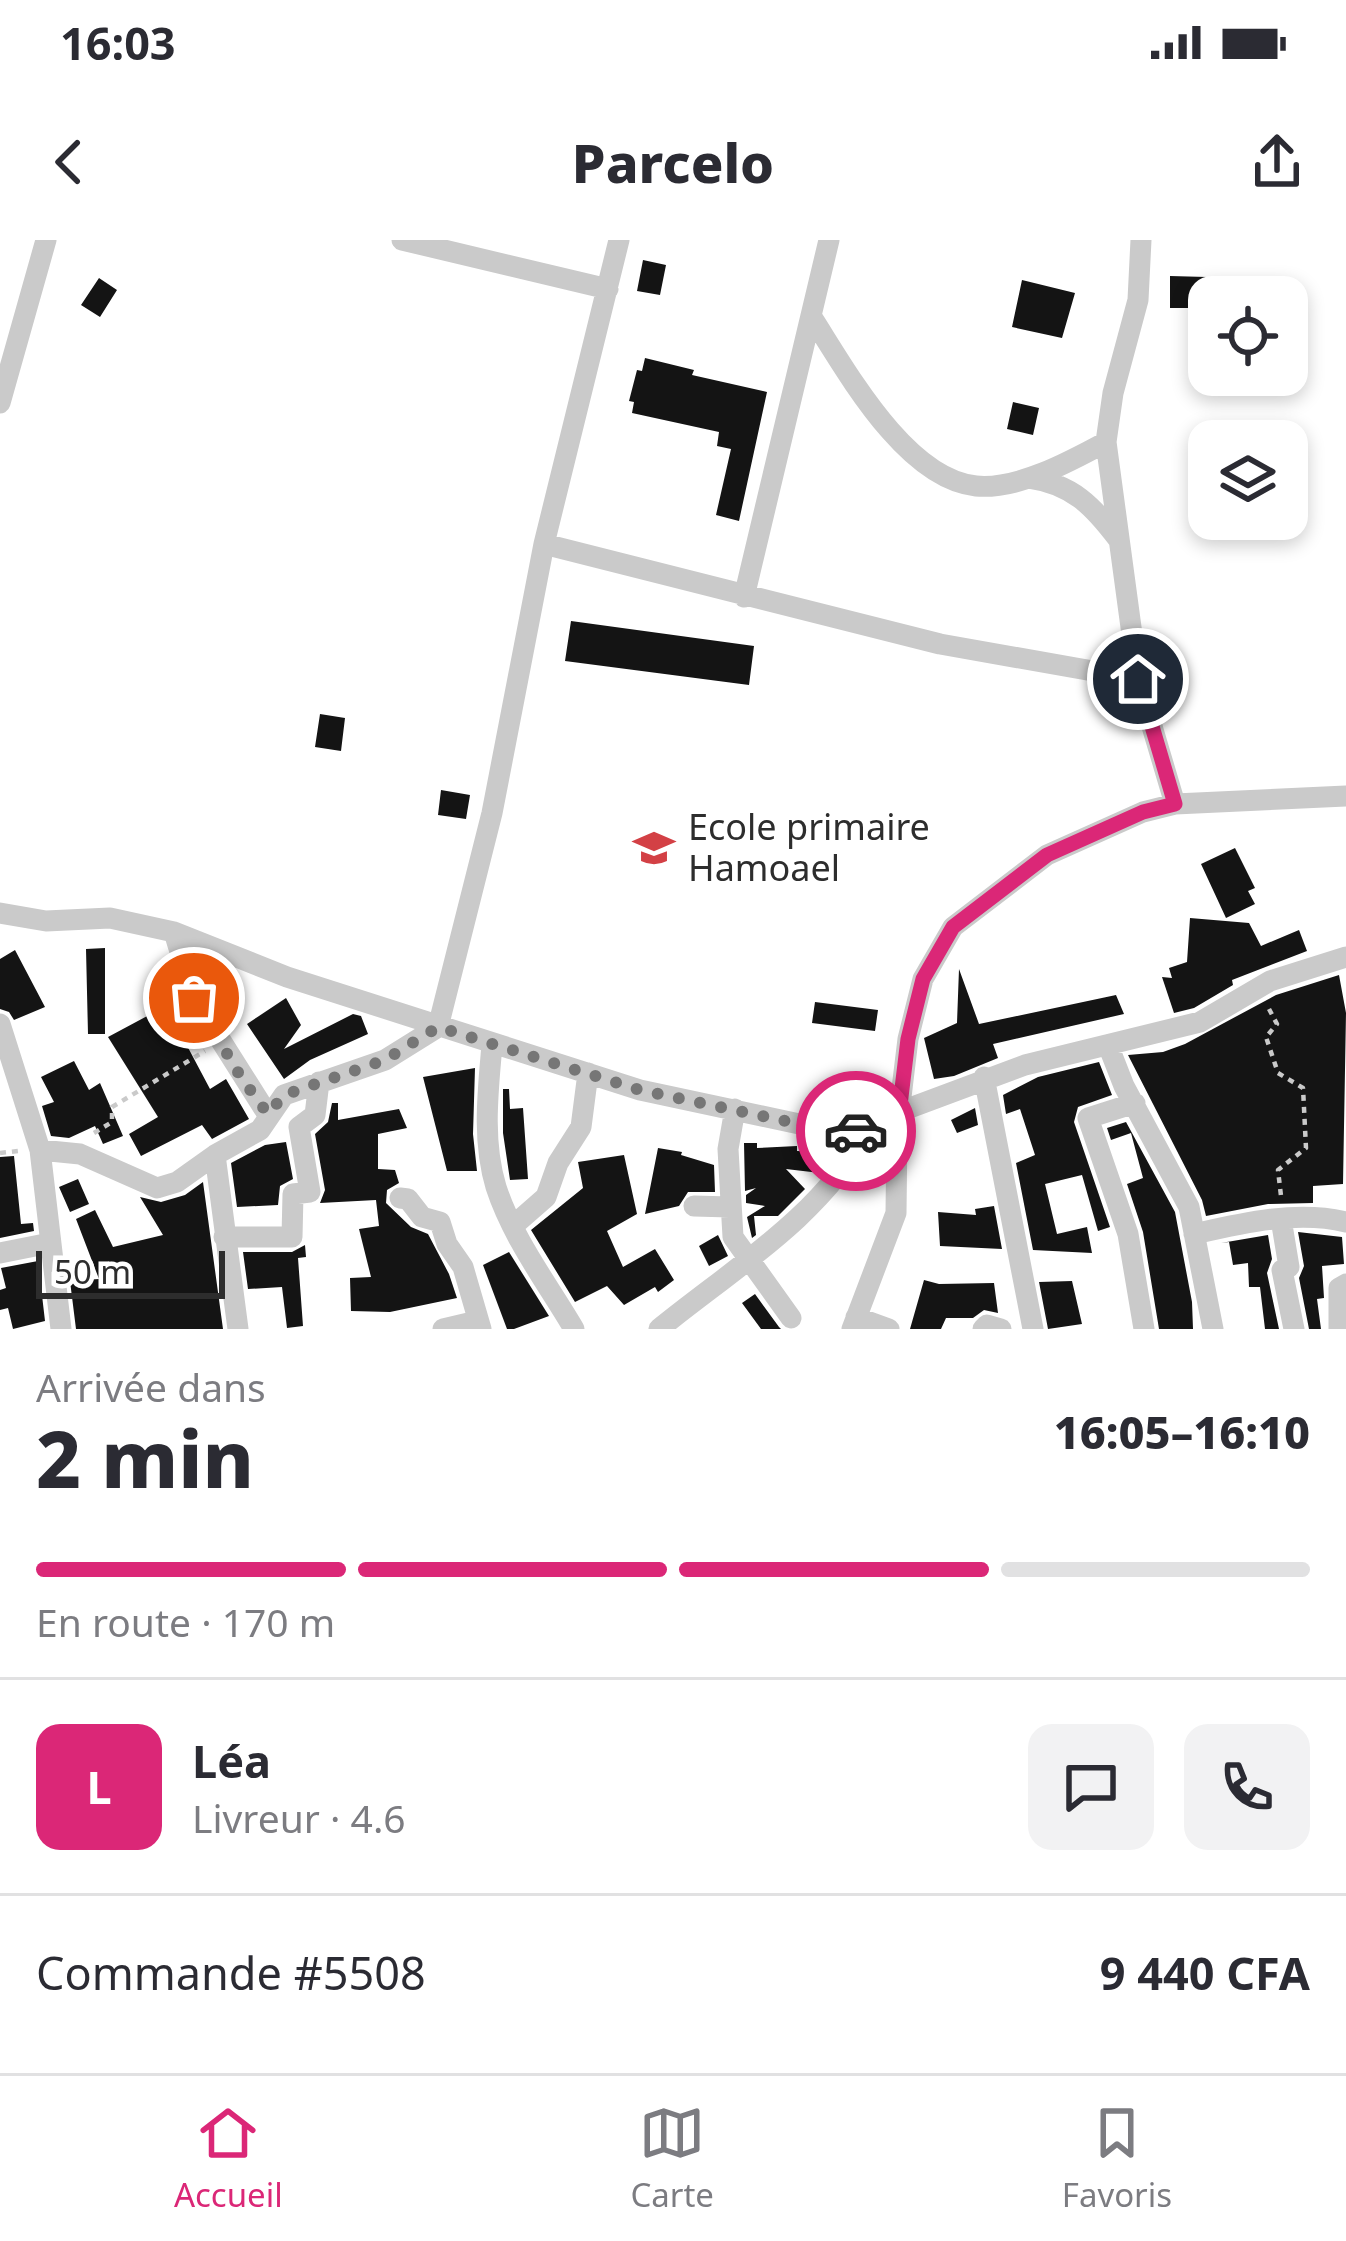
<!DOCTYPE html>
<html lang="fr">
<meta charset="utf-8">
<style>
body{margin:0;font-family:"Noto Sans",sans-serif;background:#f2f2f3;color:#2b2b33;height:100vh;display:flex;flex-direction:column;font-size:45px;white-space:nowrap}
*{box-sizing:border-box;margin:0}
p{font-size:39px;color:#7c7c81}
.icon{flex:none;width:66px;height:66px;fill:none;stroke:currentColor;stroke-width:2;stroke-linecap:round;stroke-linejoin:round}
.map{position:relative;height:1089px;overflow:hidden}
.details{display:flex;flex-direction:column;background:#fff;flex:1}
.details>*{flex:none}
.fabs{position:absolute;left:1188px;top:36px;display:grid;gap:24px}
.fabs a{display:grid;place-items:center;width:120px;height:120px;border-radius:24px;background:#fff;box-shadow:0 6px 18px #0003;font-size:60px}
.scale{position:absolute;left:36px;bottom:30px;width:189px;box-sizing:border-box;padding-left:12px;border:6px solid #2d2d2d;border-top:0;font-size:33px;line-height:42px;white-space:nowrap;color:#2d2d2d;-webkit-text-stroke:9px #fff;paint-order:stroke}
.pin{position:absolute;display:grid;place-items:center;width:102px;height:102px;color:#fff;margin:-51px;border:6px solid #fff;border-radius:50%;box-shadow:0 3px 12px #0007}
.courier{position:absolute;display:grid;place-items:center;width:120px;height:120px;margin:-60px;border:9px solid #db2777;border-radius:50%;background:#fff;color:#222;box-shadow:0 3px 15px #0007}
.head em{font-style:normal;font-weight:800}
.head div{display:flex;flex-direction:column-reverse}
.head{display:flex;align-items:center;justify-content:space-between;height:204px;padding:0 36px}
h1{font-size:78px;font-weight:800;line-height:90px}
.bar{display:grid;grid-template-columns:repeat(4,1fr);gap:18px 12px;align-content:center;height:144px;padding:0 36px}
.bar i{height:15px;border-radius:9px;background:#e1e1e2}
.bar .on{background:#db2777}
.bar p{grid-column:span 4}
.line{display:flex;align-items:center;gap:30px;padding:0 36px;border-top:3px solid #e1e1e2}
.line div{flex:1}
.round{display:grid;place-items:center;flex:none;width:126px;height:126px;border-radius:24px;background:#f2f2f3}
.status{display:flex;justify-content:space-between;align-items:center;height:84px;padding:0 60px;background:#fff;direction:ltr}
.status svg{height:33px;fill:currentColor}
header{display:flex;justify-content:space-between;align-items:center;height:156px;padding:0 36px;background:#fff;font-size:54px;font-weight:800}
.tab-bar{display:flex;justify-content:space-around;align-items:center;height:168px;border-top:3px solid #e1e1e2;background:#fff;font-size:33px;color:#7c7c81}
.tab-bar a{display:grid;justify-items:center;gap:6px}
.tab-bar .on{color:#db2777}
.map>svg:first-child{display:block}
.building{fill:#141414}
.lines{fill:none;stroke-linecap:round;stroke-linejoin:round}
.path{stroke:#cacaca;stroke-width:4.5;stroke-dasharray:6 6;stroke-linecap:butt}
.street{stroke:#cacaca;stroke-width:21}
.done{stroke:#767676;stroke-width:12;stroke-dasharray:0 21.6}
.route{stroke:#db2777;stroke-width:15}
.labels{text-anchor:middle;stroke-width:12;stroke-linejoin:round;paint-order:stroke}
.poi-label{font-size:36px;fill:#2d2d2d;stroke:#fff;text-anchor:start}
</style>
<div class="status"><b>16:03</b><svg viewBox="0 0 49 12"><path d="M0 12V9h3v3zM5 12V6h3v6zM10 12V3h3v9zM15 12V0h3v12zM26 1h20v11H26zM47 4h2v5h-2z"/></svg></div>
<header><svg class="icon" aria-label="back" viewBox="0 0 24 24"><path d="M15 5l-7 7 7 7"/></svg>Parcelo<svg class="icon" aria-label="share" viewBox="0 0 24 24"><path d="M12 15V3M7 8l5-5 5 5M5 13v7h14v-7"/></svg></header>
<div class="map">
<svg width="1346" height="1089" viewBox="0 0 1346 1089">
<rect width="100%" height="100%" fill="#fff"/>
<!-- building -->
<path class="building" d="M643,20L666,25L660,55L637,51Z
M1170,36L1243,38L1242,57H1209V68H1170Z
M99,38L117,50L100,77L81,65Z
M1022,40L1075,53L1062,98L1012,87Z
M645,118L694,130L692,135L767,152L739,281L716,275L731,209L717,206L719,192L632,173L634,162L629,161L637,130L642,131Z
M1013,162L1039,168L1033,195L1007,189Z
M1189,209L1209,210V255H1188Z
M571,381L754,406L749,445L565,421Z
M320,474L345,478L341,511L315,507Z
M441,550L470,555L466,579L438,575Z
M1235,608L1255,648L1248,651L1255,664L1226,678L1201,624Z
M1190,678L1249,683L1261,706L1299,690L1307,711L1232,740L1233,745L1194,768L1174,773L1162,737L1172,738L1169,728L1187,722Z
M105,708V794H88L86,709Z
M15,710L45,767L14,780L9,772L0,769V719Z
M959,729L979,784L1116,755L1124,774L993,804L998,818L954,836L934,839L924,798L957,783Z
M1339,735L1346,773L1343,944L1313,946V963L1268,964L1206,976L1202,960L1128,815L1163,812L1185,804L1276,755Z
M286,758L301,785L284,809L353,774L361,776L368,794L310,820L284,839L247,784Z
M179,759L196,790L184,800L210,849L226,839L249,879L212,899L202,885L141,916L129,894L158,877L108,797Z
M815,762L878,770L875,791L812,783Z
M74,821L89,850L100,843L123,896L103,904L95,886L69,898L51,896L42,866L54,862L41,837Z
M1099,822L1112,855L1078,867L1074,882L1110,987L1098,991L1082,935L1045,944L1057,994L1087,987L1092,1013L1033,1010L1016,923L1035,915L1020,869L1006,874L1003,855L1038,837Z
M475,828L473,894L477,931H447L423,837Z
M503,849H509L510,869L523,868L528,939L510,940L503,893Z
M332,863H338V880L399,869L407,888L378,894V929L395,930L399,943L387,950L386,963L411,987L428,994L449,1034L457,1058L390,1072L351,1071L350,1038L371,1037L359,989L379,986L376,960L320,963L325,950L315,894L328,882Z
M975,868L978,885L957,893L951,880Z
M1126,882L1175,972L1192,1062L1193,1089H1159L1143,992L1127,944L1143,938L1131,893L1111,900L1107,888Z
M286,902L293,939L280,946L278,965L237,967L231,923L265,905Z
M744,903H757V908L797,906V911L832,912L820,933L786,929L805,949L778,976H754L756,995L752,998L747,977L765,966L746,963V955L756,948L745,951Z
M658,908L682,912L681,915L714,925L715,952H688L679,966L645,974Z
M624,915L637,974L607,991L623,1027L655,1009L674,1040L658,1052L655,1047L624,1065L607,1046L575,1062L531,990L583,948L578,922Z
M14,916L21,984L33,983L34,991L0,998V917Z
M78,939L89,964L70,972L59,947Z
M203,942L223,1089H76L70,1041L99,1039L76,979L95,970L113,1007L163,995L140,957L161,962L185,955Z
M994,966L1002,1009L940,1006L938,972L976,975L975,969Z
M1298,992L1342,997L1344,1024L1322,1026L1324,1058L1317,1059L1321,1089H1309L1299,1038L1304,1026Z
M718,995L728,1016L709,1026L699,1006Z
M1268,995L1272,1019L1267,1033L1279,1089H1265L1260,1047H1249L1248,1023L1233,1025L1229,1002L1221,1003Z
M305,1005L306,1017L298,1018L303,1086L287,1088L282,1047L248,1049L243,1012H292Z
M509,1012L549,1076L514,1089H507L483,1025Z
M38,1021L45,1081L13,1089L8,1068L0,1070V1050L6,1048L1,1028Z
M924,1040L939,1044L994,1043L998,1073L984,1070L973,1078H946L941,1089H910Z
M1072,1041L1082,1084L1048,1089L1039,1042Z
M755,1054L779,1087L781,1089H761L742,1063Z"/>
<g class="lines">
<!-- path -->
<path class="path" d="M1269,769L1277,784L1266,797L1278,833L1303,848L1306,908L1278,930L1281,956
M94,893L112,882V867L205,811
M0,913L18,911"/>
<!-- street -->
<path class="street" d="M402,0L608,49
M1141,0L1138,60L1113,153L1106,202L1138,439L1175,564
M813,79C847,132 906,239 976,246C1018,250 1071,221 1106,202
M0,163L46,0
M1029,238C1072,244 1093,266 1118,299
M544,304L940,404L1138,439
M744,357L829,0
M0,673L46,681L110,678L174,692L287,737L640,850L818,888L897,890
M174,692L194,758L268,875
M0,784L40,910L61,1089
M492,805C488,851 482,901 496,947C513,999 547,1043 574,1089
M1108,805L1124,846L1189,967L1213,1089
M984,837L1033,1089
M1135,863L1088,878L1128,994L1144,1089
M735,869L728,909L733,997L791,1078
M899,872L1025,825L1200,782L1270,741L1346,717
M40,910L80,914L157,948L177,942L215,915L260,890L284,855L385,820L438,787L492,573L544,304L619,0
M215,915L238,1089
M400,958L408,959L422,977L440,982L447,1004L463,1027L481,1089
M694,966L730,967
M1281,979L1289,1027L1282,1030L1294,1089
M514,985L546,957L558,923L581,887L588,833
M1194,994C1242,983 1297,970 1346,982
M224,997H292L293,954L310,952L299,887L315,875L319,842
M0,1013L50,1003
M856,1077L889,1089
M443,1089L477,1081
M659,1089C734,1028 819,978 867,892
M852,1089L896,973L897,890L908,799L923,739L953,687L1047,615L1143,572L1175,564L1346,556
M983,1089L987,1085L1001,1089
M1339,1089V1048L1346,1044"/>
</g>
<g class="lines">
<!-- done -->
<path class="done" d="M194,758L242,839L268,874L284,855L385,820L438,787L640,850L818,888L856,891"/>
<!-- route -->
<path class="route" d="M856,891L897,890L908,799L923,739L953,687L1047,615L1143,572L1175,564L1138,439"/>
</g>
<!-- icons -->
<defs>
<g id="school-bare" transform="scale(3.24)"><path d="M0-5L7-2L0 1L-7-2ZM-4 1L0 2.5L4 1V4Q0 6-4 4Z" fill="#d34045" stroke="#fff" stroke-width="2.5" paint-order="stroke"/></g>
</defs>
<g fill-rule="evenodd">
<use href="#school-bare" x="654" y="608"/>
</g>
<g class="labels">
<!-- poi labels -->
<g class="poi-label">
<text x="688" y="600">Ecole primaire<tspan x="688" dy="41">Hamoael</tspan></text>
</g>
</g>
</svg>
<div class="fabs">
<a><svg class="icon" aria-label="locate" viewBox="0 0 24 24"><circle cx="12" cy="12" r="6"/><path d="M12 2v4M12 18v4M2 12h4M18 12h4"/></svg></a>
<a><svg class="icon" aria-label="layers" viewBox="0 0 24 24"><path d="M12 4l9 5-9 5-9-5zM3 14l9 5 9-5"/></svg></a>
</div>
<div class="scale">50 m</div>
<div class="pin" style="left:194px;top:758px;background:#ea580c"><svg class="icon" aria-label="bag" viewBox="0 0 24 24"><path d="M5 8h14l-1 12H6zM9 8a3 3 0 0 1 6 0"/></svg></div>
<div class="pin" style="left:1138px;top:439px;background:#1f2937"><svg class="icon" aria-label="home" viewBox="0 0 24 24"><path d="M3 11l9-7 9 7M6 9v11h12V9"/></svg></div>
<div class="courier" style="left:856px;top:891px"><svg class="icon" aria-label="car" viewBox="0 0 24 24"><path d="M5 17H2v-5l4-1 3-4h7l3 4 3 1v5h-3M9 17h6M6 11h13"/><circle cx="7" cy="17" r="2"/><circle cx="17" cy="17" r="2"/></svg></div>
</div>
<section class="details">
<div class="head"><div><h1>2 min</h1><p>Arrivée dans</p></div><em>16:05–16:10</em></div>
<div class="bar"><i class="on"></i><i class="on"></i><i class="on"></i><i></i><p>En route · 170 m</p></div>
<div class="line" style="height:216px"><b class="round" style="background:#db2777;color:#fff">L</b><div><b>Léa</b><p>Livreur · 4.6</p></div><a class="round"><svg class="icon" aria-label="chat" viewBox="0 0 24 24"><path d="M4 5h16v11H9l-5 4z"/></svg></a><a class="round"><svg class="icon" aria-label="phone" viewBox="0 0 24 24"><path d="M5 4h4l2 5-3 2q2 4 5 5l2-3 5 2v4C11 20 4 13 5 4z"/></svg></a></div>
<div class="line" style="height:156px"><div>Commande #5508</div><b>9 440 CFA</b></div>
</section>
<nav class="tab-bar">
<a class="on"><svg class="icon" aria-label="home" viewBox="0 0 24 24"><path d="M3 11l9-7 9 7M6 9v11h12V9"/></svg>Accueil</a>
<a><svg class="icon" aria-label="map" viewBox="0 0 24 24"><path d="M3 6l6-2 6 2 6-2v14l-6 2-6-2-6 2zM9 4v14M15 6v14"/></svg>Carte</a>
<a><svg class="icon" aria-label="saved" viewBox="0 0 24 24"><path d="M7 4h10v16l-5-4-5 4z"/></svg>Favoris</a>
</nav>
